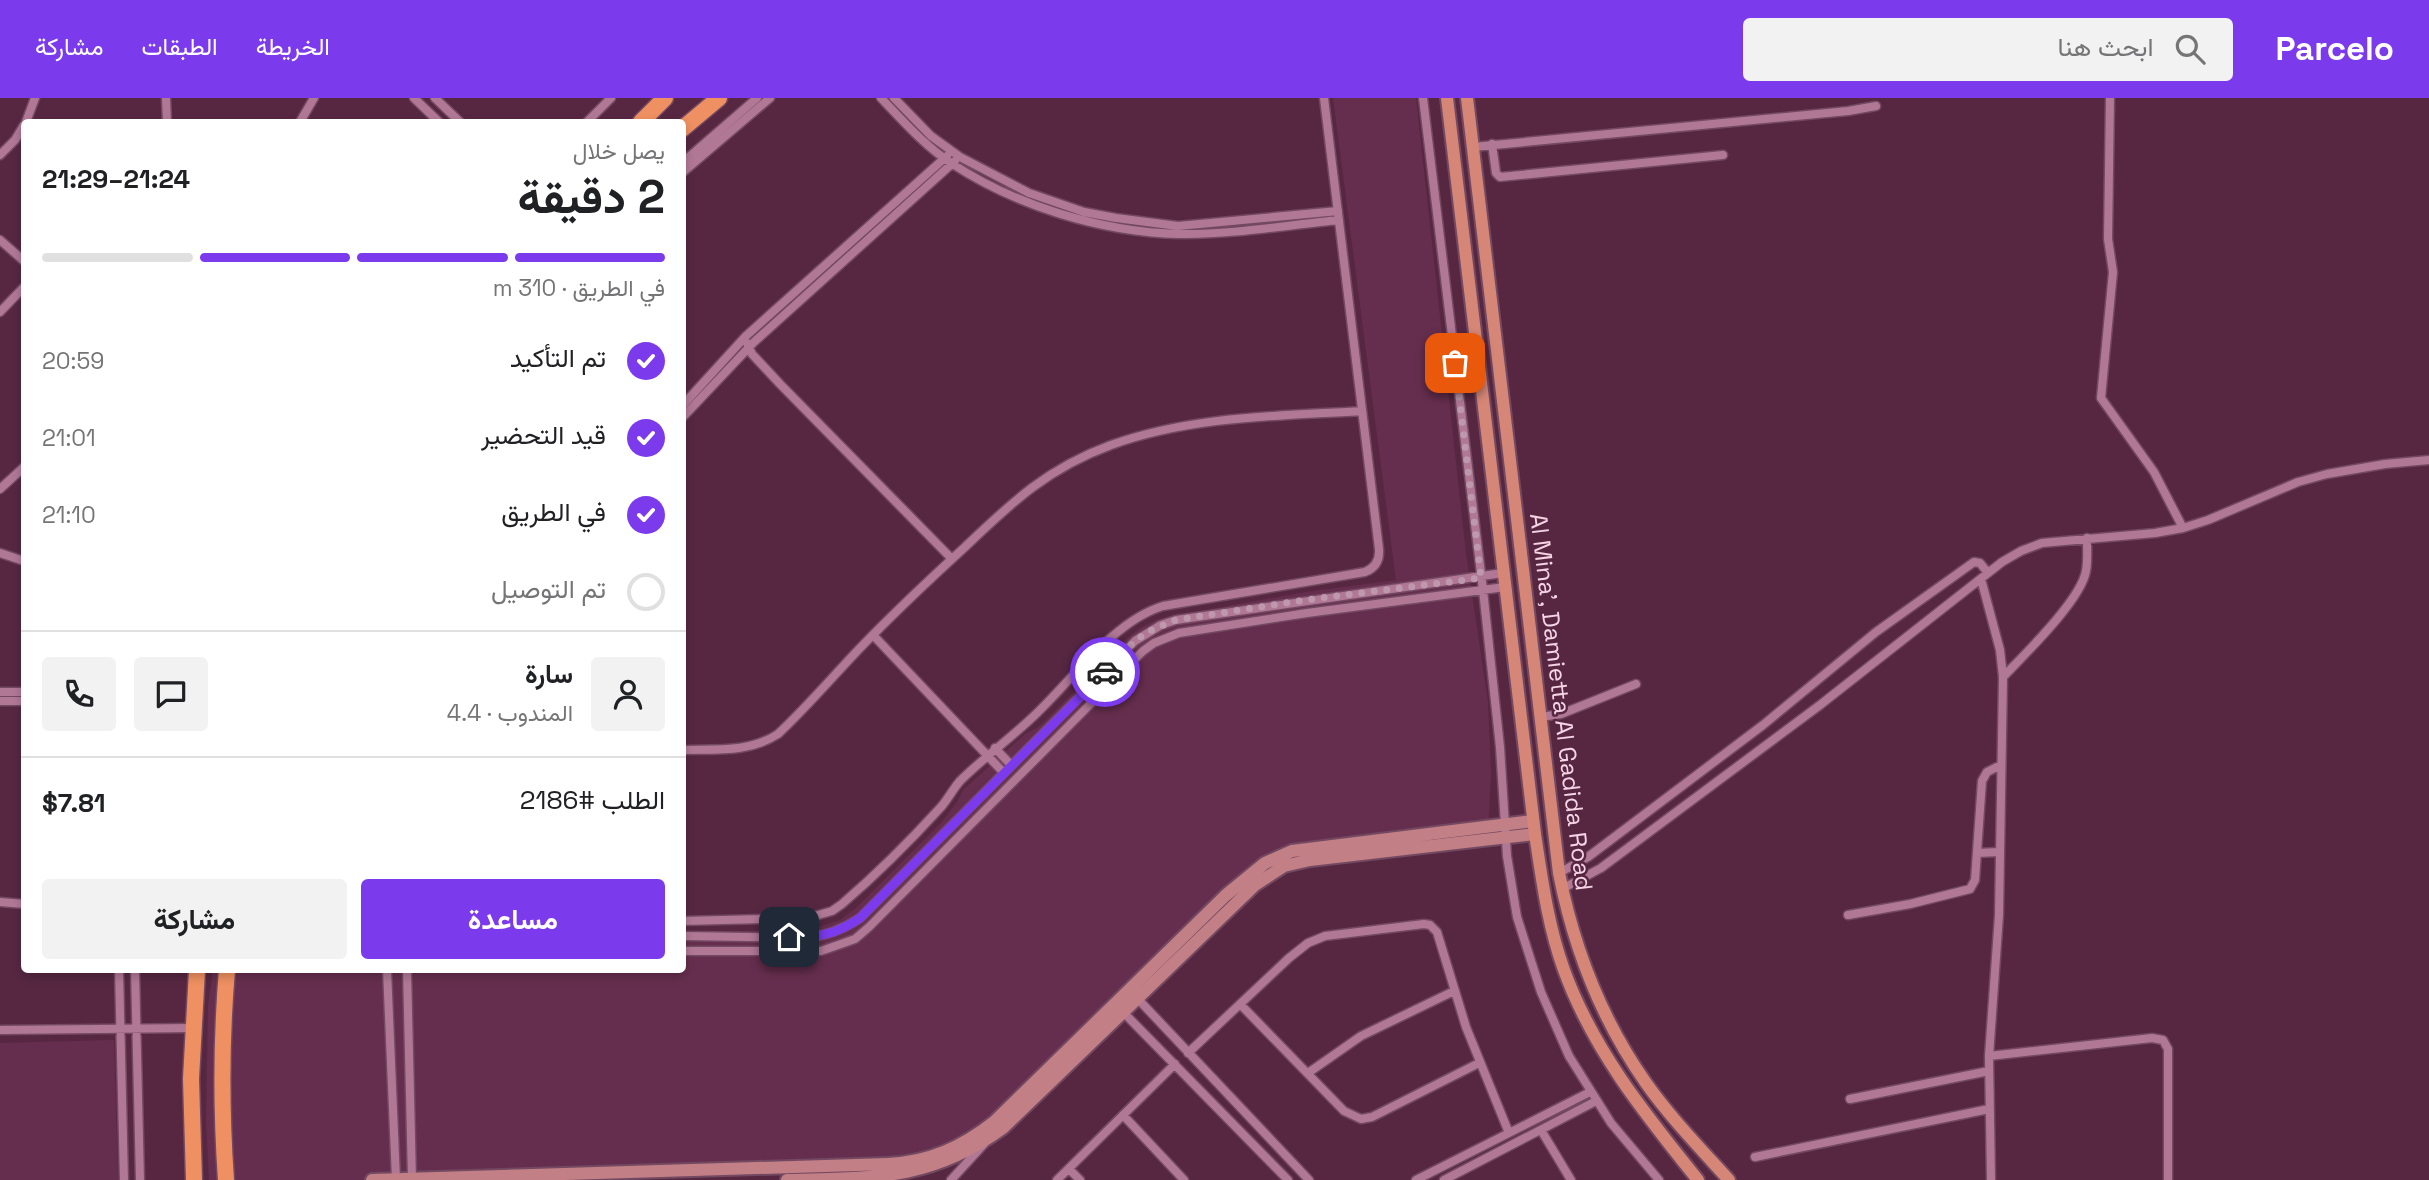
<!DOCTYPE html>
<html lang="ar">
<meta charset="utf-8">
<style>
body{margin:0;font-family:"Space Grotesk",Vazirmatn,sans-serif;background:#f2f2f2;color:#202124;direction:rtl;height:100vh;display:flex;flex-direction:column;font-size:26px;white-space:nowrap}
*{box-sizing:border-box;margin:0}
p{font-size:23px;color:#757577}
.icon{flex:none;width:38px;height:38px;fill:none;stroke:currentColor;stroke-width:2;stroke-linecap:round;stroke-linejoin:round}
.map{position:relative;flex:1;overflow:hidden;direction:ltr}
.details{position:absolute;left:21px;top:21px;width:665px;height:854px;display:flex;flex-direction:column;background:#fff;border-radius:7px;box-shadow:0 4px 10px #0003;direction:rtl}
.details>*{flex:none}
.pin{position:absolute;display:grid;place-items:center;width:60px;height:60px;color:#fff;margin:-30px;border-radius:14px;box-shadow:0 4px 10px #0006}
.courier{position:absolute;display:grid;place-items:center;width:70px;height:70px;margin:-35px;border:5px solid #7c3aed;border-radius:50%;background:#fff;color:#222;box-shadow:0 2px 9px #0007}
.head em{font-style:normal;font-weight:700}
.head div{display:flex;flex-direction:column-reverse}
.head{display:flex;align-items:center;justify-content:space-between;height:119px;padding:0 21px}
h1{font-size:46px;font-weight:700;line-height:52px}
.bar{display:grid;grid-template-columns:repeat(4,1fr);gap:10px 7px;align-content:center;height:84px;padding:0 21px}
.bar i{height:9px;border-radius:5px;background:#e0e0e0}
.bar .on{background:#7c3aed}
.bar p{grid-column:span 4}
.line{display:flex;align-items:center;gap:18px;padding:0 21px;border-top:2px solid #e0e0e0}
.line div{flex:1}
.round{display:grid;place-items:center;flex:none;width:74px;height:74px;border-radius:7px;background:#f2f2f2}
ol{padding:0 21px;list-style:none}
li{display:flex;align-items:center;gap:21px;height:77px}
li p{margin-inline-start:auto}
li .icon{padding:7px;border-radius:50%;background:#7c3aed;color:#fff;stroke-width:4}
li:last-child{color:#757577}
li i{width:38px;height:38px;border:4px solid #e0e0e0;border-radius:50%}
.button{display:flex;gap:14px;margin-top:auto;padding:14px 21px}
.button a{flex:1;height:80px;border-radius:7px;background:#7c3aed;color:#fff;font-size:28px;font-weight:700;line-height:80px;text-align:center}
.button a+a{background:#f2f2f2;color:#202124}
header{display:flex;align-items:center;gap:42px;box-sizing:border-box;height:98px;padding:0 35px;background:#7c3aed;color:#fff}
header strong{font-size:33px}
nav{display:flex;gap:38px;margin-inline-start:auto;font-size:24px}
.search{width:490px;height:63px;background:#f2f2f2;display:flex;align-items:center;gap:18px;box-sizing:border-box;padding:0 24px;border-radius:7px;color:#757577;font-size:26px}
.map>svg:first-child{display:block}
.built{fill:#662e4e}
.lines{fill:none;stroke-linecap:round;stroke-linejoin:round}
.street-casing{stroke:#734861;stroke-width:11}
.secondary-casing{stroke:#734861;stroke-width:16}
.primary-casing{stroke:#734861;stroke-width:16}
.highway-casing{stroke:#734861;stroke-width:19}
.street{stroke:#b17896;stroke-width:8}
.secondary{stroke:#c37f86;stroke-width:12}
.primary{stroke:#d68676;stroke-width:12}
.highway{stroke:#ee9061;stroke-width:16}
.done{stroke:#be98ac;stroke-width:7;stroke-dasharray:0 12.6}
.route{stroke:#7c3aed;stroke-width:9}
.labels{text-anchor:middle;stroke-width:5;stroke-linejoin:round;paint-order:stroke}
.street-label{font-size:24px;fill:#f5d5e5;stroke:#572742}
</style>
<header>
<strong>Parcelo</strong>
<div class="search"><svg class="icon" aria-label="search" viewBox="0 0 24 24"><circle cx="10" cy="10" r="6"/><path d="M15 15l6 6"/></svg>ابحث هنا</div>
<nav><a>الخريطة</a><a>الطبقات</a><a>مشاركة</a></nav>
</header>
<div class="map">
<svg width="2429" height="1082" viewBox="0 0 2429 1082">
<rect width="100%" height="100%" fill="#572742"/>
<!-- built -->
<path class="built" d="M1333,0H1416L1466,456L1488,604L1491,676L1488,735L1293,759L1270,769L1258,777L976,1046L912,1070L609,1082H209L206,1024L208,908L213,872H682L683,835L810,831L819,829L840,822L856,810L941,725L957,704L963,692L1025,636L1037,630L1047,621L1124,543L1140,530L1156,522L1177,517L1306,494L1396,482Z
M114,942L118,1082H0V945Z"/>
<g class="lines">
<!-- street casing -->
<g class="street-casing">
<path id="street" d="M166,0L167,24
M414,0L439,24
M435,0L460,24
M881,0C903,23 925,48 951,65C1016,108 1102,134 1179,136C1229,137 1288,127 1339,122
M894,0L931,38L960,59L1029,95L1084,114L1116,120L1178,128L1338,113
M1423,0L1483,492L1500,649L1507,758L1517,819L1541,894L1569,958L1611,1025L1659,1082
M2110,0L2108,141L2113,174L2101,300L2154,374L2183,430
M26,24L35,0
M300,24L314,0
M587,24L611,0
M1492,46L1496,75L1500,79L1723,57
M1473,49L1848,13L1876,8
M0,57L15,42L24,27
M682,65L757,0
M682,75L770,0
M0,142L24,163
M0,214L24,189
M747,245L752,256L780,286L952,461
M682,308L746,238L947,58
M682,320L754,244L955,63
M0,391L24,369
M0,455L24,463
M1981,481L2000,552L2003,579L1999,817L1989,958L1991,1082
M873,537L1004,675
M2003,579C2024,557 2081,502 2086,473C2088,463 2087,451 2087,440
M0,594H24
M0,603H24
M1541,619L1561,616L1636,586
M995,650L1011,667
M682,652C715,651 749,655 778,636C807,609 834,577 862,548C895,514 930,481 965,449C1012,404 1048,370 1111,347C1191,318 1278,318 1362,313
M1977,755L1999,754
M1559,775L1588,759L1763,627L1876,534L1974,464L1980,465L1988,475
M1562,791L1601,770L1820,607L2002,464L2021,453L2042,445L2155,435L2183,430L2208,422L2298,384L2327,376L2385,366L2429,362
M0,804L24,806
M1848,817L1910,806L1970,791L1975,782L1982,683L1987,674L2001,667
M682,823L808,820L832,813L842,806C877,776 910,743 941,709C948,701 953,691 960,683C986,657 1017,636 1043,609C1077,575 1117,522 1163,508L1365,474C1375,470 1380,463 1379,451L1324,0
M682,838L805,840C826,838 842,832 860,820L1135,543L1161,527L1176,522L1503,475
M682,853H821L855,841L869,829L1143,553L1154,545L1179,535L1307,515L1505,489
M119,872L124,1082
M135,872L140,1082
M387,872L396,1081
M407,872L412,1081
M1137,900L1309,1082
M1240,906L1344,1013L1361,1021L1372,1019L1479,965
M1123,914L1288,1082
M0,932L193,930
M1188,955L1289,860L1308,845L1325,838L1424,826L1430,827L1437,834L1466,929L1509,1035
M1989,958L2152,940L2163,942L2168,951V1082
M1308,975L1361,938L1454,893
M1850,1001L1989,973
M1123,1017L1184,1082
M1541,1032L1571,1082
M1755,1059L1989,1011
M1069,1071L1080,1082
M951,1082L984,1046
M1057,1082L1175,966
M1416,1082L1590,994
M1444,1082L1596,1003"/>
</g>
<!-- secondary casing -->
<g class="secondary-casing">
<path id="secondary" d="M372,1082L888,1066C930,1064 962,1049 994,1024L1226,797L1265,765L1292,753L1533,723
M787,1082C875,1080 932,1082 1003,1030L1255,787L1284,768L1310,762L1535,736"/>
</g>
<!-- primary casing -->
<g class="primary-casing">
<path id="primary" d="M1447,0L1535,736C1542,782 1548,828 1564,872C1593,952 1645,1016 1698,1082
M1467,0L1559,775C1574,851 1601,921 1646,985C1670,1019 1700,1050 1729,1082"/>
</g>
<!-- highway casing -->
<g class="highway-casing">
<path id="highway" d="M641,24L665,0
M682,31L719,0
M194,1082L191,981L197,872
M226,1082C221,1011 221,942 227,872"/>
</g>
<!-- street -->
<use href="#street" class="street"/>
<!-- secondary -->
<use href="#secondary" class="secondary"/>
<!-- primary -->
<use href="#primary" class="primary"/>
<!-- highway -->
<use href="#highway" class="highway"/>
</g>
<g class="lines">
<!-- done -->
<path class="done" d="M1105,574L1135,543L1147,534L1176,522L1305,502L1481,480L1455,265"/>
<!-- route -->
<path class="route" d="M789,839C817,840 837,836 860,820L1105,574"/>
</g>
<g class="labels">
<!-- street labels -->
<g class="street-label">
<text transform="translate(1561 604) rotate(83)" y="8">Al Mina', Damietta Al Gadida Road</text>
</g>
</g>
</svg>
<div class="pin" style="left:1455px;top:265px;background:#ea580c"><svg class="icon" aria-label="bag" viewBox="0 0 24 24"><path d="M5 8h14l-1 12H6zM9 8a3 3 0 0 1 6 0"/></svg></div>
<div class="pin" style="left:789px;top:839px;background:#1f2937"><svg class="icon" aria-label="home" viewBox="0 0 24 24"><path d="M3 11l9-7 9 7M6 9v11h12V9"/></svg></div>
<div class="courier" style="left:1105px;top:574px"><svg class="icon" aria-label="car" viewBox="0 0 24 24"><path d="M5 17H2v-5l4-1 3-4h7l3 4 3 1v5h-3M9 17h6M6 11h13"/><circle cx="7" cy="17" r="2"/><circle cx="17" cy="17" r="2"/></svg></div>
<section class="details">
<div class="head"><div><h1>2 دقيقة</h1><p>يصل خلال</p></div><em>21:24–21:29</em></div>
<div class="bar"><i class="on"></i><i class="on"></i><i class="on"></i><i></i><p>في الطريق · 310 m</p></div>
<ol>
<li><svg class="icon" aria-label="check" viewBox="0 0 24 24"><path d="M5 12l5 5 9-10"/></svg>تم التأكيد<p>20:59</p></li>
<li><svg class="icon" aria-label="check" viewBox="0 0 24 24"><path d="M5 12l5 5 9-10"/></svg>قيد التحضير<p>21:01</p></li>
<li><svg class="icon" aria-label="check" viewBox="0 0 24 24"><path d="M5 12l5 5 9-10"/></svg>في الطريق<p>21:10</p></li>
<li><i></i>تم التوصيل</li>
</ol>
<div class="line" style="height:126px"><a class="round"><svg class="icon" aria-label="person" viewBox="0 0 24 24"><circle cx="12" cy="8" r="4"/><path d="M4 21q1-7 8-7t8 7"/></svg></a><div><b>سارة</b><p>المندوب · 4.4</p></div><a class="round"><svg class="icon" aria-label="chat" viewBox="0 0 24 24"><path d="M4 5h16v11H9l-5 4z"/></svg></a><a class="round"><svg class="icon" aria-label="phone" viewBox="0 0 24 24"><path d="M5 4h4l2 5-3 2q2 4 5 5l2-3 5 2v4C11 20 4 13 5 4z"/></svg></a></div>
<div class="line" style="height:91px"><div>الطلب #2186</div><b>$7.81</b></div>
<div class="button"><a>مساعدة</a><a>مشاركة</a></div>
</section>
</div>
